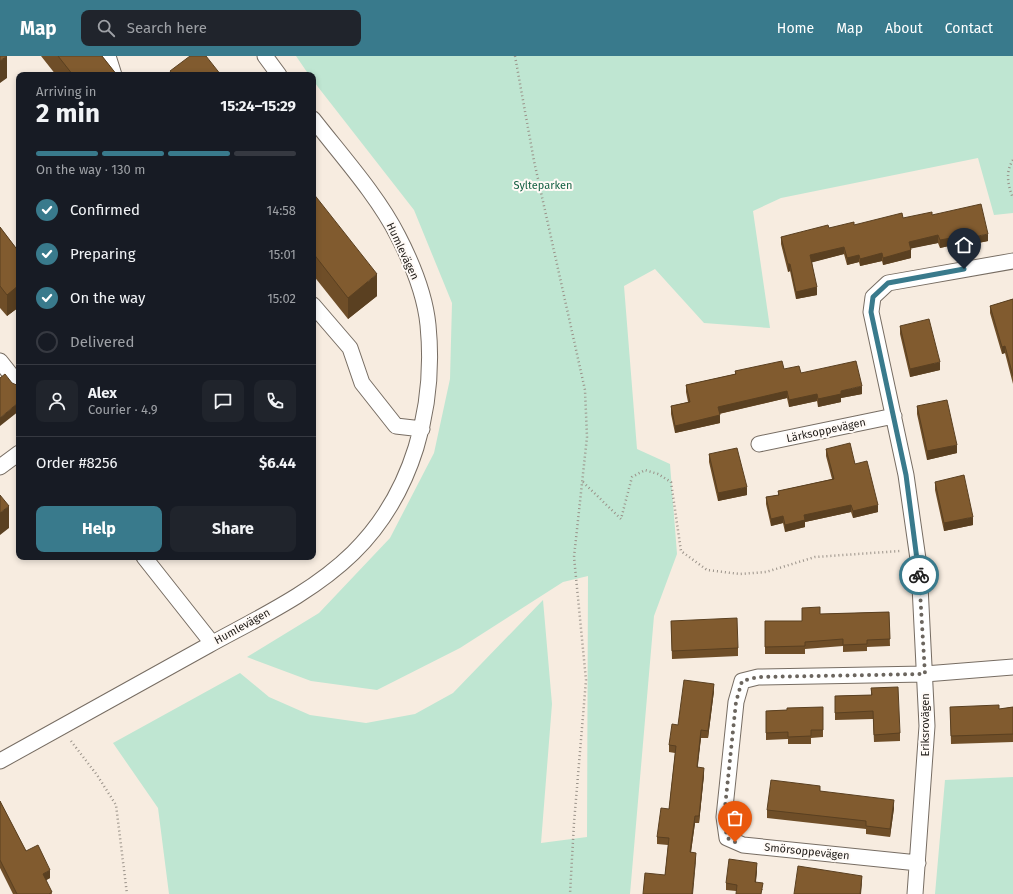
<!DOCTYPE html>
<meta charset="utf-8">
<style>
body{margin:0;font-family:"Fira Sans",sans-serif;background:#20242c;color:#f1f3f6;height:100vh;display:flex;flex-direction:column;font-size:15px;white-space:nowrap}
*{box-sizing:border-box;margin:0}
p{font-size:13px;color:#9ea1a6}
.icon{flex:none;width:22px;height:22px;fill:none;stroke:currentColor;stroke-width:2;stroke-linecap:round;stroke-linejoin:round}
.map{position:relative;flex:1;overflow:hidden}
.panel{position:absolute;left:16px;top:16px;width:300px;height:488px;display:flex;flex-direction:column;background:#171b24;border-radius:8px;box-shadow:0 2px 6px #0003}
.panel>*{flex:none}
.pin{position:absolute;display:grid;place-items:center;width:34px;height:34px;color:#fff;margin:-41px -17px;border-radius:50% 50% 50% 0;rotate:-45deg;box-shadow:0 0 4px #0007}
.pin .icon{rotate:45deg}
.courier{position:absolute;display:grid;place-items:center;width:40px;height:40px;margin:-20px;border:3px solid #397a8c;border-radius:50%;background:#fff;color:#222;box-shadow:0 1px 5px #0007}
.summary em{font-style:normal;font-weight:700}
.summary div{display:flex;flex-direction:column-reverse}
.summary{display:flex;align-items:center;justify-content:space-between;height:68px;padding:0 20px}
h1{font-size:26px;font-weight:700;line-height:30px}
.bar{display:grid;grid-template-columns:repeat(4,1fr);gap:6px 4px;align-content:center;height:48px;padding:0 20px}
.bar i{height:5px;border-radius:3px;background:#363941}
.bar .on{background:#397a8c}
.bar p{grid-column:span 4}
.line{display:flex;align-items:center;gap:10px;padding:0 20px;border-top:1px solid #363941}
.line div{flex:1}
.round{display:grid;place-items:center;flex:none;width:42px;height:42px;border-radius:8px;background:#20242c}
ol{padding:0 20px;list-style:none}
li{display:flex;align-items:center;gap:12px;height:44px}
li p{margin-inline-start:auto}
li .icon{padding:4px;border-radius:50%;background:#397a8c;color:#fff;stroke-width:4}
li:last-child{color:#9ea1a6}
li i{width:22px;height:22px;border:2px solid #363941;border-radius:50%}
.button{display:flex;gap:8px;margin-top:auto;padding:8px 20px}
.button a{flex:1;height:46px;border-radius:8px;background:#397a8c;color:#fff;font-size:16px;font-weight:700;line-height:46px;text-align:center}
.button a+a{background:#20242c;color:#f1f3f6}
header{display:flex;align-items:center;gap:24px;box-sizing:border-box;height:56px;padding:0 20px;background:#397a8c;color:#fff}
header strong{font-size:19px}
nav{display:flex;gap:22px;margin-inline-start:auto;font-size:14px}
.search{width:280px;height:36px;background:#20242c;display:flex;align-items:center;gap:10px;box-sizing:border-box;padding:0 14px;border-radius:8px;color:#9ea1a6;font-size:15px}
.map>svg:first-child{display:block}
.green{fill:#bfe6d2}
.lines{fill:none;stroke-linecap:round;stroke-linejoin:round}
.street-casing{stroke:#776d63;stroke-width:17}
.path{stroke:#9a9289;stroke-width:2.5;stroke-dasharray:1 3;stroke-linecap:butt}
.street{stroke:#fff;stroke-width:15}
.wall{fill:#6f4e28}
.shaded-wall{fill:#5a4021}
.building{fill:#815b2f;stroke:#5a4021}
.done{stroke:#6b655e;stroke-width:4;stroke-dasharray:0 7.2}
.route{stroke:#397a8c;stroke-width:5}
.labels{text-anchor:middle;stroke-width:4;stroke-linejoin:round;paint-order:stroke}
.park-label{font-size:11px;fill:#166144;stroke:#fffaf6}
.street-label{font-size:11px;fill:#201c18;stroke:#fffaf6}
</style>
<header>
<strong>Map</strong>
<div class="search"><svg class="icon" aria-label="search" viewBox="0 0 24 24"><circle cx="10" cy="10" r="6"/><path d="M15 15l6 6"/></svg>Search here</div>
<nav><a>Home</a><a>Map</a><a>About</a><a>Contact</a></nav>
</header>
<div class="map">
<svg width="1013" height="838" viewBox="0 0 1013 838">
<rect width="100%" height="100%" fill="#f7ece0"/>
<!-- green -->
<path class="green" d="M296,0H1013V157L994,159L978,102L781,142L753,155L770,272L704,267L655,213L624,230L637,393L670,408L677,498L654,560L630,838H169L158,752L113,687L240,617L269,641L310,659L366,667L415,658L453,637L543,544L552,648L541,787L587,781L588,520L563,526L460,592L377,634L311,625L247,601L319,557L390,482L434,397L450,323L452,247L414,154L318,31L313,24V19H309Z
M1013,721V838H935L945,724Z"/>
<g class="lines">
<!-- street casing -->
<g class="street-casing">
<path id="street" d="M108,0L114,19
M265,0L279,19
M313,249L350,292L362,327L396,370L422,373
M0,305L19,329
M759,388L894,360
M0,411L19,397
M144,501L212,587
M0,705C70,666 139,628 209,589C258,562 312,537 353,497C413,438 436,351 428,269C425,239 412,207 398,180C378,140 341,99 313,63
M918,807L743,789L727,782L724,761L736,646L742,625L758,621L925,618L1013,611
M915,838L927,670L919,510L906,419L871,256L873,241L888,227L1013,205"/>
</g>
<!-- path -->
<path class="path" d="M515,0L534,105L585,334L587,381L574,501L586,624L574,767L570,838
M1013,104C1005,116 1008,130 1013,142
M583,426L621,463L632,421L645,414L658,418L671,426L681,495L707,514L740,518L766,516L815,501L900,495
M71,685L97,719L116,749L127,838"/>
<!-- street -->
<use href="#street" class="street"/>
</g>
<!-- wall -->
<path class="wall" d="M41,0H102L117,19H56Z
M313,137L377,240L348,263L313,219Z
M932,159L988,185L963,190L962,187L940,192L938,187L911,192V202L883,209L882,205L860,210L859,206L847,209L844,198L812,206L817,239L796,243L790,215L788,216L781,188V181L829,172L854,169Z
M0,171L19,196V251L7,260L0,252Z
M1013,243V328L1005,297L1002,298L990,257V250Z
M900,270L940,314L910,321L900,278Z
M784,313L801,317L862,338L841,342V346L818,351L817,345L789,351L787,342L719,358L720,367L675,377L671,358V350L688,346L686,336V329L735,318V315Z
M917,350L957,397L927,404L917,358Z
M826,393L855,408L878,456L853,462L851,456L805,466V471L785,476L783,467L771,470L766,448V441L778,439V435L832,423L826,400Z
M709,398L747,439L718,445L709,406Z
M935,426L973,469L944,475L935,434Z
M889,556L890,590L867,591V595L843,596V590L805,593V598H765V565H802L820,558Z
M671,565L738,592V600L672,603Z
M871,632L900,677V685L874,686L873,663L835,664V640L871,639Z
M714,635L708,682H701L697,711L704,719L699,767H695L691,796L696,804L665,819L668,789L657,788V781L669,753L675,697L669,696V689Z
M823,651V681L811,682V688H788V683L766,684V655L787,654Z
M950,651L999,653L1013,651V686L951,688Z
M820,735L894,752L890,781L866,778V773L767,762V754Z
M0,745L26,795L50,822L46,824L52,838H13L0,812Z
M757,814L756,826L763,834L736,835L726,834V827Z"/>
<!-- shaded-wall -->
<path class="shaded-wall" d="M7,0V22L0,27V5Z
M988,178V185L963,190V183Z
M938,179V187L909,193V186Z
M962,180V187L940,192V184Z
M844,191V198L810,207V199Z
M911,194V202L883,209V202Z
M882,197V205L860,210V203Z
M859,199V206L847,209V202Z
M788,208H790V215L788,216Z
M377,218V240L348,263V242Z
M19,229V251L7,260V239Z
M817,231V239L796,243V236Z
M1005,290V297L1002,298V291Z
M940,306V314L910,321V313Z
M862,330V338L841,342V346L818,351V343L841,335Z
M787,335V342L718,358V351Z
M817,338V345L789,351V344Z
M19,346V355L0,370V362Z
M720,359V367L675,377V370Z
M957,389V397L927,404V395Z
M747,431V439L718,445V437Z
M851,449V456L805,466V471L785,476V469L804,459Z
M878,449V456L853,462V455Z
M9,450V472L0,479V457Z
M783,460V467L771,470V463Z
M973,461V469L944,475V467Z
M714,628V635L708,682V675Z
M701,674V682L697,718V711Z
M704,712V719L699,767V760Z
M894,744V752L890,781V773Z
M695,760V767L690,803V796Z
M696,797V804L693,838H692Z
M757,807V814L755,833V826Z
M50,814V822L43,826V818Z
M862,820V827L861,838H860Z"/>
<!-- building -->
<path class="building" d="M0,0H7L0,5Z
M58,0H102L117,19H73Z
M190,0H206L221,19H173L170,15Z
M313,137L377,218L348,242L313,197Z
M981,148L988,178L963,183L962,180L940,184L938,179L909,186L911,194L883,202L882,197L860,203L859,199L847,202L844,191L810,199L817,231L796,236L790,208H788L781,181L828,169L829,172L854,166V169L902,157L903,162L932,156V159Z
M0,171L19,196V229L7,239L0,230Z
M1013,243V320L1005,290L1002,291L990,250Z
M929,263L940,306L910,313L900,270Z
M782,305L784,313L799,310L801,317L856,305L862,330L841,335V338L818,343L817,338L789,344L787,335L718,351L720,359L675,370L671,350L690,346L686,329L736,318L735,315Z
M5,318L12,327L19,330V346L0,362V322Z
M947,344L957,389L927,395L917,350Z
M850,387L855,408L867,405L878,449L853,455L851,449L804,459L805,464L785,469L783,460L771,463L766,441L779,439L778,435L834,423L826,393Z
M737,392L747,431L718,437L709,398Z
M964,419L973,461L944,467L935,426Z
M0,439L9,450L0,457Z
M820,551V558L889,556L890,583L867,584V588L843,589V583L805,586V590L765,591V565H802V552Z
M737,562L738,592L672,595L671,565Z
M684,624L714,628L708,675L701,674L697,711L704,712L699,760H695L690,796L696,797L692,838H643L645,817L665,819L669,782L657,781L661,752L669,753L676,690L669,689L672,668L678,669Z
M898,631L900,677L874,679L873,655L835,657V640L872,639L871,632Z
M999,649V653L1013,651V678L951,680L950,651Z
M823,651V674H811V680L788,681V676L766,677V655L787,654V652Z
M771,724L820,730V735L894,744L890,773L866,770V765L767,754Z
M0,745L26,795L38,789L50,814L43,818L52,836L49,838H17L0,804Z
M729,803L757,807L755,826L763,827L761,838H736L737,829L726,827Z
M798,810L862,820L860,838H794Z"/>
<g class="lines">
<!-- done -->
<path class="done" d="M735,786L727,782L724,761L736,646L742,625L758,621L925,618L919,519"/>
<!-- route -->
<path class="route" d="M919,519L906,419L871,256L873,241L888,227L964,213"/>
</g>
<g class="labels">
<!-- park labels -->
<g class="park-label">
<text x="543" y="133">Sylteparken</text>
</g>
<!-- street labels -->
<g class="street-label">
<text transform="translate(403 195) rotate(65)" y="4">Humlevägen</text>
<text transform="translate(826 374) rotate(-12)" y="4">Lärksoppevägen</text>
<text transform="translate(242 570) rotate(-29)" y="4">Humlevägen</text>
<text transform="translate(925 669) rotate(-90)" y="4">Eriksrovägen</text>
<text transform="translate(807 795) rotate(6)" y="4">Smörsoppevägen</text>
</g>
</g>
</svg>
<div class="pin" style="left:735px;top:786px;background:#ea580c"><svg class="icon" aria-label="bag" viewBox="0 0 24 24"><path d="M5 8h14l-1 12H6zM9 8a3 3 0 0 1 6 0"/></svg></div>
<div class="pin" style="left:964px;top:213px;background:#1f2937"><svg class="icon" aria-label="home" viewBox="0 0 24 24"><path d="M3 11l9-7 9 7M6 9v11h12V9"/></svg></div>
<div class="courier" style="left:919px;top:519px"><svg class="icon" aria-label="bike" viewBox="0 0 24 24"><circle cx="6" cy="16" r="4"/><circle cx="18" cy="16" r="4"/><path d="M6 16l4-8h5l3 8M10 8l3 8H6M13 5h3"/></svg></div>
<section class="panel">
<div class="summary"><div><h1>2 min</h1><p>Arriving in</p></div><em>15:24–15:29</em></div>
<div class="bar"><i class="on"></i><i class="on"></i><i class="on"></i><i></i><p>On the way · 130 m</p></div>
<ol>
<li><svg class="icon" aria-label="check" viewBox="0 0 24 24"><path d="M5 12l5 5 9-10"/></svg>Confirmed<p>14:58</p></li>
<li><svg class="icon" aria-label="check" viewBox="0 0 24 24"><path d="M5 12l5 5 9-10"/></svg>Preparing<p>15:01</p></li>
<li><svg class="icon" aria-label="check" viewBox="0 0 24 24"><path d="M5 12l5 5 9-10"/></svg>On the way<p>15:02</p></li>
<li><i></i>Delivered</li>
</ol>
<div class="line" style="height:72px"><a class="round"><svg class="icon" aria-label="person" viewBox="0 0 24 24"><circle cx="12" cy="8" r="4"/><path d="M4 21q1-7 8-7t8 7"/></svg></a><div><b>Alex</b><p>Courier · 4.9</p></div><a class="round"><svg class="icon" aria-label="chat" viewBox="0 0 24 24"><path d="M4 5h16v11H9l-5 4z"/></svg></a><a class="round"><svg class="icon" aria-label="phone" viewBox="0 0 24 24"><path d="M5 4h4l2 5-3 2q2 4 5 5l2-3 5 2v4C11 20 4 13 5 4z"/></svg></a></div>
<div class="line" style="height:52px"><div>Order #8256</div><b>$6.44</b></div>
<div class="button"><a>Help</a><a>Share</a></div>
</section>
</div>
